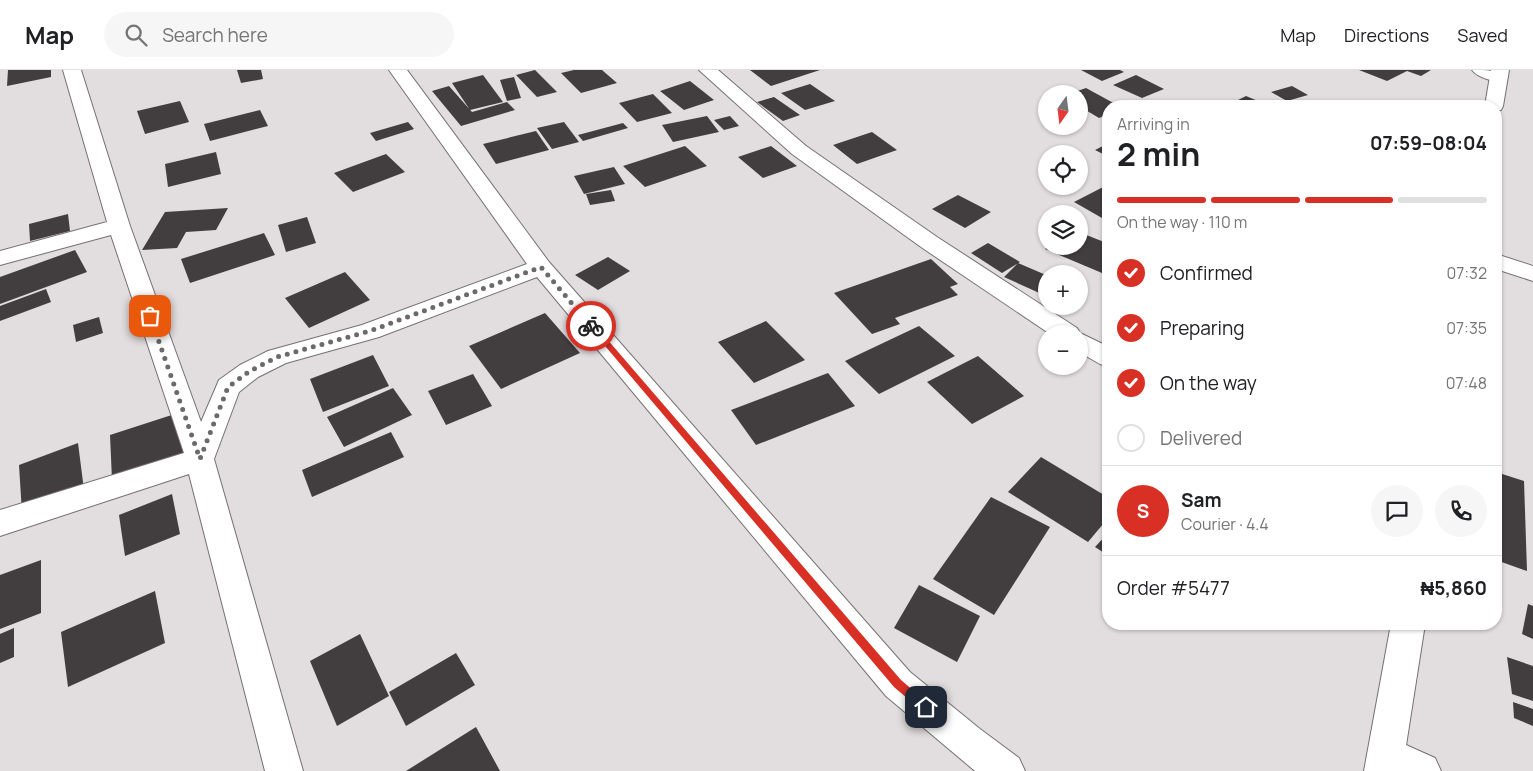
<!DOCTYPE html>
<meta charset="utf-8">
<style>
body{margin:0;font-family:Manrope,sans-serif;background:#f6f6f6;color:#202124;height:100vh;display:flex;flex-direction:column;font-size:19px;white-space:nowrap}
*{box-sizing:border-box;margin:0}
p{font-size:16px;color:#757577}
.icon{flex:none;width:28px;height:28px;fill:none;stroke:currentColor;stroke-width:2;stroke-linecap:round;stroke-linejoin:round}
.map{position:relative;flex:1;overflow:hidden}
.drawer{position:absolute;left:1102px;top:30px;width:400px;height:530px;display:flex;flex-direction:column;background:#fff;border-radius:20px;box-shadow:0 1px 4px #0004}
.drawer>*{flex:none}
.needle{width:32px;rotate:194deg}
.buttons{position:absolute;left:1038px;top:15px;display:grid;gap:10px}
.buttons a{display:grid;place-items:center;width:50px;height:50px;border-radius:50%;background:#fff;box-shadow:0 1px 4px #0004;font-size:25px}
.pin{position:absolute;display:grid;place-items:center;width:42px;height:42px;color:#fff;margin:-21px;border-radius:10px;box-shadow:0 2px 8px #0006}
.courier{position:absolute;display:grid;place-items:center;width:50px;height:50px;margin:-25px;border:4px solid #d93025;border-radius:50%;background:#fff;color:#222;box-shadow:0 1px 6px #0007}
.head em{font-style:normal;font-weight:700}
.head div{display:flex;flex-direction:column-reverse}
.head{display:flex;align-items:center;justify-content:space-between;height:85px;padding:0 15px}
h1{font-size:32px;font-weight:700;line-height:38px}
.bar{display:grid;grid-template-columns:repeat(4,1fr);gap:8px 5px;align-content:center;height:60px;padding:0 15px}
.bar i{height:6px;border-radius:4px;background:#e0e0e0}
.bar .current{background:#d93025}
.bar p{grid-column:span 4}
.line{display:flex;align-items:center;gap:12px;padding:0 15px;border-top:1px solid #e0e0e0}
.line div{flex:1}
.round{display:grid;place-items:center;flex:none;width:52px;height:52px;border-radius:26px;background:#f6f6f6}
ol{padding:0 15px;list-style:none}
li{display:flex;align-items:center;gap:15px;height:55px}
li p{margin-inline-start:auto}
li .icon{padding:5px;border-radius:50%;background:#d93025;color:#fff;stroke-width:4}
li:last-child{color:#757577}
li i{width:28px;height:28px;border:2px solid #e0e0e0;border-radius:50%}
header{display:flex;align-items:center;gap:30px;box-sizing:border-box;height:70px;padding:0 25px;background:#fff;border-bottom:1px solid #e0e0e0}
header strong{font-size:24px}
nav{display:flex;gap:28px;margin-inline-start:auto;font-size:18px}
.search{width:350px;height:45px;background:#f6f6f6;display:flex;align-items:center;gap:12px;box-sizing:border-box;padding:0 18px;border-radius:28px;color:#757577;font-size:19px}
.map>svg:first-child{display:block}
.building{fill:#423e40}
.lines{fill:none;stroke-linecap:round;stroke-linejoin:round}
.street-casing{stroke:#757173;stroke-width:2}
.secondary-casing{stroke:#757173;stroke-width:2}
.street{fill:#fff;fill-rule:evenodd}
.secondary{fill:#fff;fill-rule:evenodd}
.route{fill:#d93025}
.done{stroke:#6c696b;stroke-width:5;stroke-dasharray:0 9}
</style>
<header>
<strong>Map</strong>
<div class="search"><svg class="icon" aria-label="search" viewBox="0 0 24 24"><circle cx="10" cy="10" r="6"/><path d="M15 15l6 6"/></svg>Search here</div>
<nav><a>Map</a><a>Directions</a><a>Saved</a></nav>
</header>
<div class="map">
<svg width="1533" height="701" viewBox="0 0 1533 701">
<rect width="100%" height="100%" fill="#e2dddf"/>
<!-- building -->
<path class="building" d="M8,0H51V7L7,16Z
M237,0H261L263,9L241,13Z
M535,0L557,22L537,27L516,5Z
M574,0H602L617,13L581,23L561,3Z
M750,0H820L771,16Z
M1081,0H1120L1124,2L1102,11Z
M1359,0H1431L1421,6L1407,1L1387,11Z
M483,5L503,32L470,40L452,13Z
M1136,5L1164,19L1142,28L1113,15Z
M514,7L521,28L507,31L500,10Z
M690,11L714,30L684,40L660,21Z
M810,14L835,31L805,40L781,23Z
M449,16L472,42L507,32L515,40L461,56L432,21Z
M1292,16L1308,25L1287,31L1271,22Z
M1086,18L1119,36H1109V44L1099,48L1079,36V24H1069Z
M653,24L672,43L637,52L619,33Z
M1246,26L1270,36L1228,35Z
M774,27L800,45L783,51L757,32Z
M180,31L189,52L145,64L137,41Z
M260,40L268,56L210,71L204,54Z
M707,46L719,62L673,72L662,55Z
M730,46L739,56L724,60L714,50Z
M408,52L414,59L376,71L370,63Z
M564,52L579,72L552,79L537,58Z
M623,53L628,58L583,71L578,65Z
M536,61L549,80L496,94L483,74Z
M872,62L897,80L857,94L833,75Z
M1109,73V87L1095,80Z
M685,76L707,96L645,117L623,96Z
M771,76L797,96L763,108L738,87Z
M216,82L221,104L168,117L165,94Z
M386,84L405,102L353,122L334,103Z
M614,97L625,114L584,124L574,106Z
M1109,114V152L1074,132Z
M611,120L615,131L590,135L586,124Z
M958,125L991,142L965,158L932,139Z
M228,138L216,160L186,162L177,178L142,180L165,142Z
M68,144L70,161L30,171L29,154Z
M307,147L316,173L286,182L278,155Z
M1079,162L1109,174V195L1102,203L1045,179L1048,176H1079Z
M264,163L275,185L190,213L181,189Z
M988,173L1020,192L1002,203L971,183Z
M75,180L87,202L0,234V207Z
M608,187L630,201L598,220L575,205Z
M931,189L958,214L950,217L958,225L895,248L900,254L872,264L834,223Z
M1018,193L1046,205V226L1004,207Z
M345,202L370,230L309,258L285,228Z
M46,219L51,232L0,251V236Z
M545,243L580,283L501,319L469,276Z
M99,247L103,263L76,272L73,255Z
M766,251L805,290L754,313L718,272Z
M919,256L955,286L879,324L845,291Z
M373,285L389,316L323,342L310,309Z
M978,286L1024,326L972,354L927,312Z
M828,303L855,336L756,375L731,340Z
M473,304L492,336L446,355L428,321Z
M393,318L412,345L344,377L327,347Z
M181,342L186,385L112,410L110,365Z
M391,362L404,387L312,427L302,400Z
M78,373L84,420L22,443L19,395Z
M1041,387L1109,428V447L1088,472L1008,422Z
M1496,402L1524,411L1527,501L1496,490Z
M172,424L180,464L125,486L119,445Z
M991,427L1050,457L994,545L933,509Z
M1109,462V486L1095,477Z
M41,490V543L0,559V505Z
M919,515L980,546L957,592L894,558Z
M155,521L165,573L68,617L61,562Z
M1528,534L1533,536V569L1522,564Z
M14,558V587L0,593V564Z
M360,564L389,626L337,656L310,591Z
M456,583L475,615L406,656L389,622Z
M1507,587L1533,596V631L1512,624Z
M1513,632L1533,639V656L1514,648Z
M476,657L500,701H406Z"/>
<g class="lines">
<!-- street casing -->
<g class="street-casing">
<path id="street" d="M63,0H81L130,156L201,352L219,310L240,295L268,281L362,255L527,194L389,0H407L549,192L910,602L980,659L1019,688L1025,701H975L886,626L537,207L379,267L286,293L258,307L239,322L214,389L303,701H265L189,404L0,466V440L184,383L111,165L0,195V181L107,152Z
M699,0H718L806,76L937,167L1077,258L1080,263L1109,277V297L1100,294L1079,282V264H1050L921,177L792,84Z
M1472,0C1484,0 1501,0 1508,7L1505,11C1496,13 1478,8 1472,0Z
M1496,184L1533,196V211L1496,199Z
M1386,666L1435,688L1441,701H1379L1373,698L1367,685L1373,672Z"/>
</g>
<!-- secondary casing -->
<g class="secondary-casing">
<path id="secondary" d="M1491,0H1509L1503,36L1501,40L1496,41V36H1485Z
M1391,554H1425L1402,701H1364Z"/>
</g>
<!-- street -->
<use href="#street" class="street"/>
<!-- secondary -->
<use href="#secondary" class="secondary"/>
</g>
<!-- route -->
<path class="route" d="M589,254H594L901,610L929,634L931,637L929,641H922L894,617L589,257Z"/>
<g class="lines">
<!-- done -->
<path class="done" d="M150,246L200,389L228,317L250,301L277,287L370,261L541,197L591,256"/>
</g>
</svg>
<div class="buttons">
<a><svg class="needle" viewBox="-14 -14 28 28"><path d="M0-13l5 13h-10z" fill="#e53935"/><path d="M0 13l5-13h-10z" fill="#757577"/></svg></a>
<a><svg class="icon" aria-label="locate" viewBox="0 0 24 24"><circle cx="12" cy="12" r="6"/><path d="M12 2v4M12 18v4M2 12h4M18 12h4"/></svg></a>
<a><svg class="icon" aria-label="layers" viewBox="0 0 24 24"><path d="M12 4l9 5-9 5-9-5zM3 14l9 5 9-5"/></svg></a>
<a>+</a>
<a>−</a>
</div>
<div class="pin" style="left:150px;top:246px;background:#ea580c"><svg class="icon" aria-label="bag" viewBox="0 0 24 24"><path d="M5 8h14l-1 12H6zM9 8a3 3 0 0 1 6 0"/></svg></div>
<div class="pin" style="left:926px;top:637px;background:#1f2937"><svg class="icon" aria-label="home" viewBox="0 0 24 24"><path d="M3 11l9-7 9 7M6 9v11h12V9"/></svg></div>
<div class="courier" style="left:591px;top:256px"><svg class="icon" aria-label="bike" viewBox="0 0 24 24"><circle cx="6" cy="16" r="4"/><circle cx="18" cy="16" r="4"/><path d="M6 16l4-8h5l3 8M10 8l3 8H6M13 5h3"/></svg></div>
<section class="drawer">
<div class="head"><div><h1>2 min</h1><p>Arriving in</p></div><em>07:59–08:04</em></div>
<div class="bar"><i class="current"></i><i class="current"></i><i class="current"></i><i></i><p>On the way · 110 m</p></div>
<ol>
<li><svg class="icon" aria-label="check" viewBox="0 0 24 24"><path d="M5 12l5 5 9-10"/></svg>Confirmed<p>07:32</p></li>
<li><svg class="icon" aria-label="check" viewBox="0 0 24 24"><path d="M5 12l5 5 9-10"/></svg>Preparing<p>07:35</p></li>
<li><svg class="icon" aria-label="check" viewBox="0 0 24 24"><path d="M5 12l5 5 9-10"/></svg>On the way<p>07:48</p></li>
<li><i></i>Delivered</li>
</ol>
<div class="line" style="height:90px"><b class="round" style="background:#d93025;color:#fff">S</b><div><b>Sam</b><p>Courier · 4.4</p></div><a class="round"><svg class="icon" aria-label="chat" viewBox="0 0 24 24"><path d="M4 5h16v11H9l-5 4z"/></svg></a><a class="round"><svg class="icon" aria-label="phone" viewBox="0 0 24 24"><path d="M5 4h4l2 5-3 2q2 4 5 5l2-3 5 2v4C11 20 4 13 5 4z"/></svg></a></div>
<div class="line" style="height:65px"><div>Order #5477</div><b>₦5,860</b></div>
</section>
</div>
